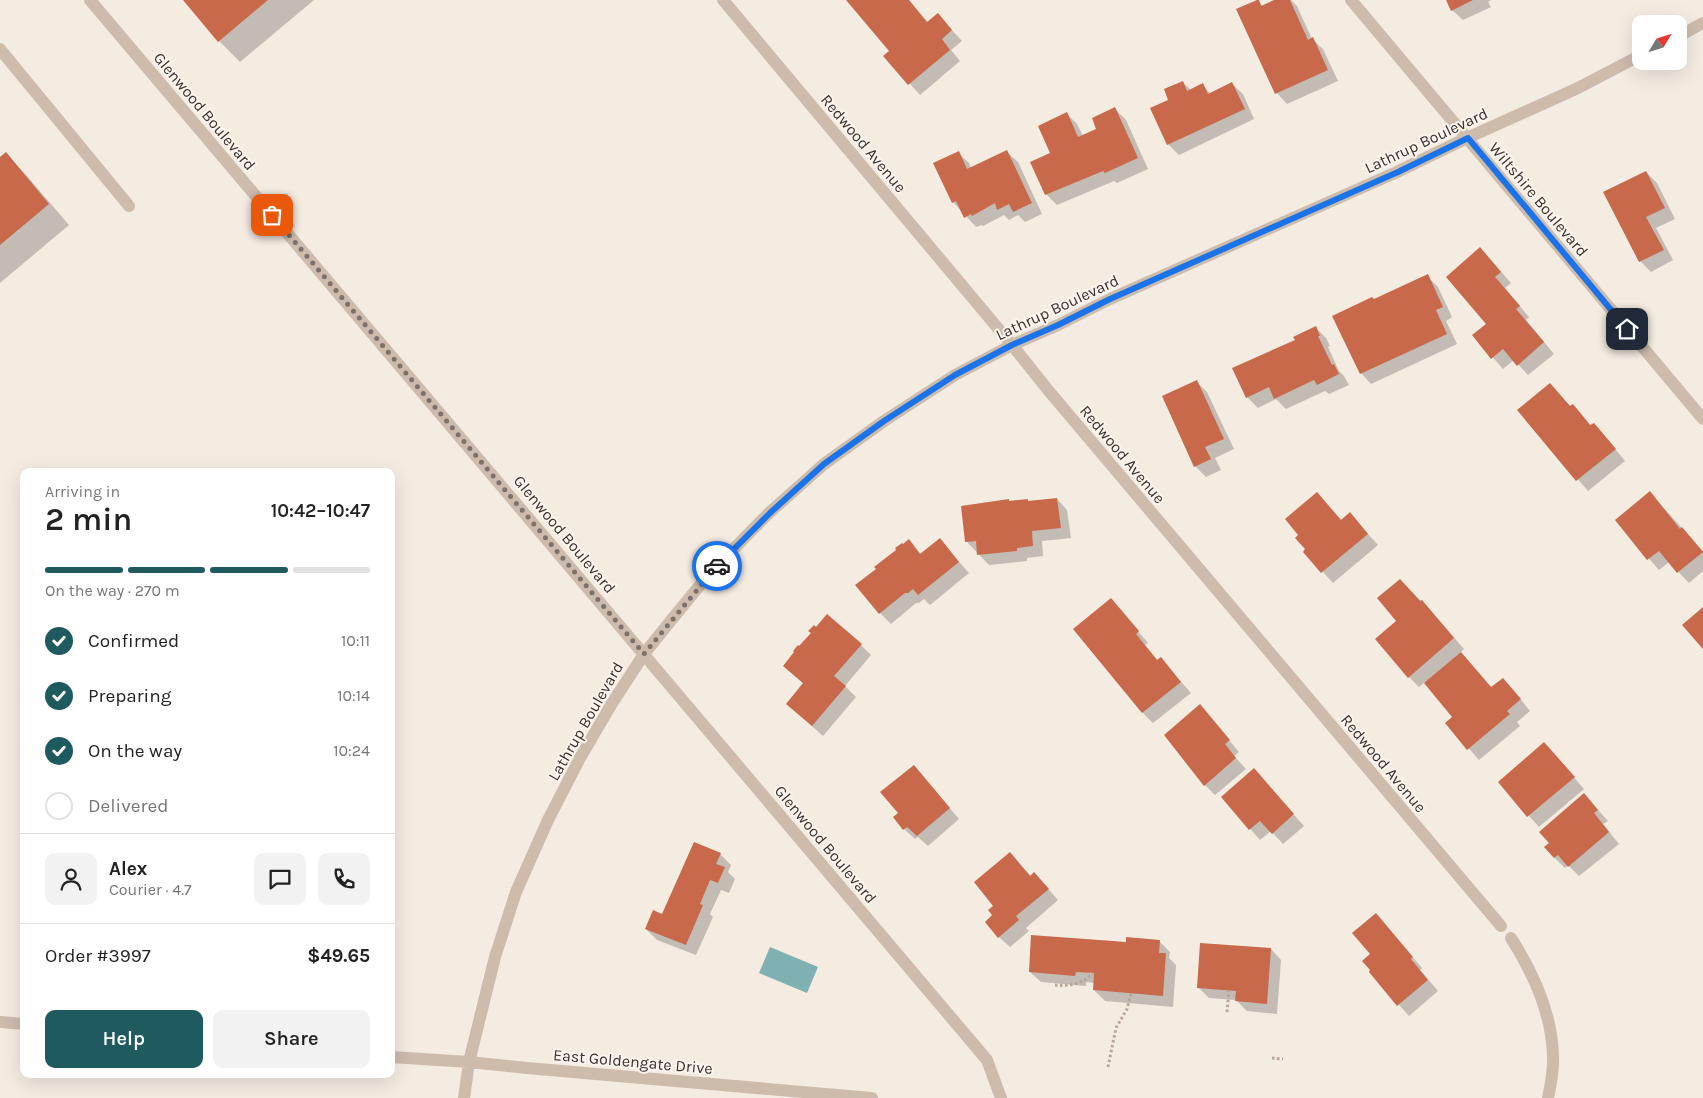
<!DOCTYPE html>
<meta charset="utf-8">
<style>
body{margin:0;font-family:Karla,sans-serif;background:#f2f2f2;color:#222;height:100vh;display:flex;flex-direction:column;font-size:19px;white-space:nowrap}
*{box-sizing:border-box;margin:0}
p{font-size:16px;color:#767676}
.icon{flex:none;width:28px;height:28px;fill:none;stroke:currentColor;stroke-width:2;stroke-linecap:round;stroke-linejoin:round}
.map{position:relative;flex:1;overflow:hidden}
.details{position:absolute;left:20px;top:468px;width:375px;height:610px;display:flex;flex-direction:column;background:#fff;border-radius:10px;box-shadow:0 5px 20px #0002}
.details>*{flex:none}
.needle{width:32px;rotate:52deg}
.tools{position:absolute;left:1632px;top:15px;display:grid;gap:10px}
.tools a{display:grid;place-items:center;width:55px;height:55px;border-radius:10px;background:#fff;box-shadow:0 5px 20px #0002;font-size:25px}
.pin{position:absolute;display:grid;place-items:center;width:42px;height:42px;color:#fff;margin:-21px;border-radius:10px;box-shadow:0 2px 8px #0006}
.courier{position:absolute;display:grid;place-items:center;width:50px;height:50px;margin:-25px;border:4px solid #1a73e8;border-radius:50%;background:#fff;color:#222;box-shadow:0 1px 6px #0007}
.headline em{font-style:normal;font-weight:600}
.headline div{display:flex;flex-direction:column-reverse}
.headline{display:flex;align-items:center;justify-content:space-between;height:85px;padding:0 25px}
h1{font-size:32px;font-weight:600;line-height:38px}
.bar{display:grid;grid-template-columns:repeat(4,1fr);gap:8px 5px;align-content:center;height:60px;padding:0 25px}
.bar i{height:6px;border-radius:4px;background:#e0e0e0}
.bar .current{background:#1f5a5e}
.bar p{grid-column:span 4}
.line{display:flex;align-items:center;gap:12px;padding:0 25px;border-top:1px solid #e0e0e0}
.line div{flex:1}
.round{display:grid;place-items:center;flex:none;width:52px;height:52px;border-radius:10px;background:#f2f2f2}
ol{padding:0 25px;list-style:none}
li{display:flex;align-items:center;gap:15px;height:55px}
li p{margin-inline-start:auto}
li .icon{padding:5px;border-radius:50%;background:#1f5a5e;color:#fff;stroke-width:4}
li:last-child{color:#767676}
li i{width:28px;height:28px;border:2px solid #e0e0e0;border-radius:50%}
.action{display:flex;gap:10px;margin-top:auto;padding:10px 25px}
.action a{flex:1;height:58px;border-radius:10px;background:#1f5a5e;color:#fff;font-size:20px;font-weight:600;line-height:58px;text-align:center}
.action a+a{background:#f2f2f2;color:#222}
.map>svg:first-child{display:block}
.water{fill:#7fb0b2}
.shadow{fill:#0003}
.building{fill:#c8694b}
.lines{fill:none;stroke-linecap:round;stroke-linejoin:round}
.path{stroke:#b9a596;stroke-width:3;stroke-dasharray:2.5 2.5;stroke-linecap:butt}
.service{stroke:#cdbbac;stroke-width:12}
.minor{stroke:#cdbbac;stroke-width:12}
.done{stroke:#7c716b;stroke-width:5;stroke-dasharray:0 9}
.route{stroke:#1a73e8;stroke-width:6}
.labels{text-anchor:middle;stroke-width:4;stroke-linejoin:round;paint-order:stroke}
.street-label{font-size:16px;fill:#3b302b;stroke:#fbf5ee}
</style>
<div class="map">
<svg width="1703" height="1098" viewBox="0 0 1703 1098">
<rect width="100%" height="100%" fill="#f4ebe1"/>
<!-- water -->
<path class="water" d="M770,947L818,967L807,993L759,973Z"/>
<!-- shadow -->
<path class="shadow" d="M184,0H314L240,62L219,41Z
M848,0H909L928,23L938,15L962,41L951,50L960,61L920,95L885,56L891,51Z
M1277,0H1291L1297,6L1312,39L1323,49L1338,81L1287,104L1277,93L1238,10L1258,1L1263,6Z
M1447,0H1491L1488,2L1491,7L1463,20L1452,10Z
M1182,82L1191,90L1202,85L1211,94L1232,84L1243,94L1254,119L1179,155L1168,144L1170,100Z
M1115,109L1126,120L1148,169L1117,183L1114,181L1057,205L1046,194L1052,153L1067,114L1077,124L1083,136L1098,129Z
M1007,152L1018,162L1042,214L1025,222L1018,215L1009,220L1004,215L983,226L982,225L976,227L953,202L958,153L969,163L971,168Z
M6,154L26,175L69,225L0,283V159Z
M1646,172L1657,183L1675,219L1656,228L1673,260L1651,272L1640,261Z
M1491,260L1511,283L1505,288L1529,317L1526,320L1554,354L1528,375L1514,360L1503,369L1474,336L1487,324Z
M1427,276L1438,287L1452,317L1446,321L1457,344L1371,384L1361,373L1374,301Z
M1315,327L1326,338L1330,346L1328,347L1339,371L1344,376L1349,385L1329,394L1325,391L1286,409L1276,399L1258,408L1247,397L1296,341Z
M1196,381L1207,392L1234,449L1215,458L1221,470L1206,477L1195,466Z
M1550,385L1571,407L1572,405L1583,416L1591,426L1594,424L1604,435L1625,461L1588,491L1519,411Z
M1650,493L1703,551V571L1689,583L1669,562L1659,570L1616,521Z
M1317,494L1342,521L1350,514L1378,545L1333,583L1305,552L1307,549L1300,535Z
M1057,499L1067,510L1071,538L1042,541L1043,556L1027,558V561L989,565L966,541L1009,500L1010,502L1027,500L1030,502Z
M940,540L969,573L930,605L924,599L919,603H916L891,624L880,613L877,569L909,541L921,554Z
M1400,580L1432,612L1464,649L1460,653L1492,688L1513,690L1530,711L1517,722L1520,726L1479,760L1447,723L1454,717L1425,682L1419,687L1409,677L1398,621Z
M1111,600L1148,643L1145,645L1158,661L1161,659L1191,693L1153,723L1143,713L1075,629Z
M861,645L871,655L845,686L856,697L823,736L787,704L804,684L784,666Z
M1210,717L1239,752L1234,756L1246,769L1215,795L1205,785Z
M1544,743L1584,789L1539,827L1499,782Z
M1254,770L1304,826L1283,844L1271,831L1260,840L1222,797Z
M924,778L959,819L928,846L918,837L915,839L904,829Z
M1584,794L1608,821L1603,824L1619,844L1579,876L1568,865L1565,868L1555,858L1550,844Z
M720,854L731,865L728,872L735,879L729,893L721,890L710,914L713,917L696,955L657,940L646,929L662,916Z
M1010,854L1031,876L1034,873L1058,900L1026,928L1029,931L1010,947L999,937L994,915L995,906Z
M1376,915L1422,968L1420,970L1438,991L1409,1016L1370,972Z
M1159,941L1170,952L1169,958L1176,965L1173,1007L1105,1001L1094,990L1095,983L1086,982V986L1041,982L1030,972L1127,943Z
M1271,949L1281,960L1277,1014L1247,1011L1236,1000L1209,998L1198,987Z"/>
<!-- building -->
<path class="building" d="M183,0H268L218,42Z
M846,0H909L927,22L938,13L952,30L942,39L950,50L908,85L883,56L889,51Z
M1257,0H1259L1261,6L1274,0H1290L1308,40L1313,37L1328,70L1275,94L1236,9Z
M1446,0H1473L1451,11Z
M1183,81L1187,91L1203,83L1208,94L1232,82L1245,109L1167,145L1150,108L1168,100L1164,89Z
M1115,107L1138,158L1105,173L1103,171L1045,195L1030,162L1050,153L1038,126L1067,112L1078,137L1096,129L1092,118Z
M1007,150L1032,203L1013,212L1009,204L997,210L995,203L972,216L971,214L964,218L956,201L952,203L933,163L959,151L967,169Z
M6,152L49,204L0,245V157Z
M1646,171L1665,208L1646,217L1664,250L1639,262L1603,192Z
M1480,247L1501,272L1495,277L1520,306L1516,309L1544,342L1517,366L1503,349L1491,359L1472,335L1486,324L1446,277Z
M1428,274L1443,307L1436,310L1447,334L1360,374L1332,316L1372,297L1374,299Z
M1316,326L1320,336H1318L1332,365L1334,364L1339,374L1317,385L1314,380L1274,399L1269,387L1246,398L1232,368L1295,340L1293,337Z
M1197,380L1224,439L1205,447L1211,459L1194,467L1162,396Z
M1550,383L1570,406L1573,404L1590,425L1594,423L1616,449L1576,481L1517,410Z
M1650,491L1680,529L1682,527L1703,552L1677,573L1659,551L1647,560L1615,520Z
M1317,492L1341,520L1350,512L1368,534L1321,573L1303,552L1305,549L1295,538L1298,535L1285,519Z
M1057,498L1061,528L1032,531L1033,546L1017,548V551L977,555L976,541L965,542L961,506L1009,499V501L1028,499V501Z
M940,538L959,562L918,595L913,589L908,593H905L879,614L855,585L876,569L874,567L896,550L895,548L902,543L903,544L909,539L920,554Z
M1400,579L1420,601L1422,600L1454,638L1408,678L1375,639L1396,621L1377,598Z
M1111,598L1139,631L1136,634L1157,660L1161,657L1181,682L1142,713L1073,629Z
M1703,607V649L1682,625Z
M827,614L862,644L834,676L846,686L812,726L786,704L803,683L783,666L794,652L793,651L798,645L799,646L811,633L808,631L814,625L816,627Z
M1461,652L1491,687L1503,678L1521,699L1507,711L1510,714L1467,750L1445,723L1452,717L1424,683Z
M1200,704L1230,740L1225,744L1236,758L1204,786L1164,735Z
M1544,742L1575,777L1527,817L1498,782Z
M914,765L950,808L917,836L907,827L903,830L893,817L898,813L880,792Z
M1254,768L1294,814L1272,834L1260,821L1249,830L1221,797Z
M1584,793L1598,810L1594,813L1609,832L1568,867L1558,855L1554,858L1544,847L1549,843L1539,832Z
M694,842L721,853L716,864L725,867L718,883L710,880L700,904L703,905L686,945L645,929L653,910L662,914Z
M1010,852L1030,876L1034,872L1049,889L1016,916L1019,920L998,938L985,922L992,915L988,910L993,906L974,882Z
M1376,913L1413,957L1411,959L1428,980L1397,1006L1369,972L1370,970L1362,961L1370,954L1352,933Z
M1031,935L1126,942V937L1160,940L1159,953H1166L1163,996L1093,990L1094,973L1076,972L1075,976L1029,972Z
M1200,943L1271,948L1267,1004L1235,1001L1236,991L1197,988Z"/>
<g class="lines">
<!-- path -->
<path class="path" d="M1055,985C1068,986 1083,985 1092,973
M1227,1012L1229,990
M1272,1058L1283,1059
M1108,1067L1116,1028L1127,1009L1131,994"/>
<!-- service -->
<path class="service" d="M0,49L129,206"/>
<!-- minor -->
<path class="minor" d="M90,0L987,1060L1001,1098
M723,0L1012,345L1048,390L1501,926
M1351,0L1703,419
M1679,36L1703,23
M1511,938C1534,974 1552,1013 1553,1056C1554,1070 1551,1084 1548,1098
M0,1022L24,1024
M391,1057L469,1062L527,1068L872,1098
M464,1098L469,1062L495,957L516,892L548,820L580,758L611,705L644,654L673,618L710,573L769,513L824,464L884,421L955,375L1012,345L1058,325L1110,299L1397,172L1467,138L1578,88L1641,55"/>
</g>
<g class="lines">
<!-- done -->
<path class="done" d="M272,215L644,654L717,566"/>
<!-- route -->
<path class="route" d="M717,566L770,513L824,464L884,421L955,375L1012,345L1058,325L1110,299L1398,172L1468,138L1627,329"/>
</g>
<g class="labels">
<!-- street labels -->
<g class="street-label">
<text transform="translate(205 111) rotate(50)" y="6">Glenwood Boulevard</text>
<text transform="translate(1426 140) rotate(-25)" y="6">Lathrup Boulevard</text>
<text transform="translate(864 143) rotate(50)" y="6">Redwood Avenue</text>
<text transform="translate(1539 199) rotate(50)" y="6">Wiltshire Boulevard</text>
<text transform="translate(1057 307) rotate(-25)" y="6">Lathrup Boulevard</text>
<text transform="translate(1123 454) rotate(50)" y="6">Redwood Avenue</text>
<text transform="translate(565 534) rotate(50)" y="6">Glenwood Boulevard</text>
<text transform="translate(585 721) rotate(-60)" y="6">Lathrup Boulevard</text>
<text transform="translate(1384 763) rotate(50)" y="6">Redwood Avenue</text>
<text transform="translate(826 844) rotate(50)" y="6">Glenwood Boulevard</text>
<text transform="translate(633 1061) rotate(5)" y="6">East Goldengate Drive</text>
</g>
</g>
</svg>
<div class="tools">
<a><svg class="needle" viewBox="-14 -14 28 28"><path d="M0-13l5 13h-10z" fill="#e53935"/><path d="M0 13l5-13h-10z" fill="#767676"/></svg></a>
</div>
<div class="pin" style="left:272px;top:215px;background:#ea580c"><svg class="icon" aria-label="bag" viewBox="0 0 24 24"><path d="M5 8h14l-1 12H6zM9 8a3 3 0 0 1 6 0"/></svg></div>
<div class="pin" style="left:1627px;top:329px;background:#1f2937"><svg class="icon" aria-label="home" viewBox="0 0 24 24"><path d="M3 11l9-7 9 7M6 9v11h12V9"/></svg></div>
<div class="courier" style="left:717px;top:566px"><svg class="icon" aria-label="car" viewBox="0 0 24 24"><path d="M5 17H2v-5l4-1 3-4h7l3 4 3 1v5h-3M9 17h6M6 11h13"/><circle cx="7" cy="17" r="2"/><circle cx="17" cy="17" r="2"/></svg></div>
<section class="details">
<div class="headline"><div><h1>2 min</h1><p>Arriving in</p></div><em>10:42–10:47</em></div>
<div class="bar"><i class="current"></i><i class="current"></i><i class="current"></i><i></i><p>On the way · 270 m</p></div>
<ol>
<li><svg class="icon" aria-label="check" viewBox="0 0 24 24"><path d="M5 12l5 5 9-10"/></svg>Confirmed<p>10:11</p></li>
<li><svg class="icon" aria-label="check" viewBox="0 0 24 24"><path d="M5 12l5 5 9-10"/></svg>Preparing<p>10:14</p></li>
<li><svg class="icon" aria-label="check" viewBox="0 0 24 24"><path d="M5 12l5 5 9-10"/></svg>On the way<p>10:24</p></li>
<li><i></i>Delivered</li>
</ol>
<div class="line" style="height:90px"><a class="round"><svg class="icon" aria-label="person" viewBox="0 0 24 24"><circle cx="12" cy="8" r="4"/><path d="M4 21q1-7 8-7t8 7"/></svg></a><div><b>Alex</b><p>Courier · 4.7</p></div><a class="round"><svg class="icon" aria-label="chat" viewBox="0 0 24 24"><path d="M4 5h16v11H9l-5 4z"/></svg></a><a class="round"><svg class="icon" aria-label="phone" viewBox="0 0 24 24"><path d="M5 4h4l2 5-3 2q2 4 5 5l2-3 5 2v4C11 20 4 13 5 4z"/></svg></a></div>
<div class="line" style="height:65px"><div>Order #3997</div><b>$49.65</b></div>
<div class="action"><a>Help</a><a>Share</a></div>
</section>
</div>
